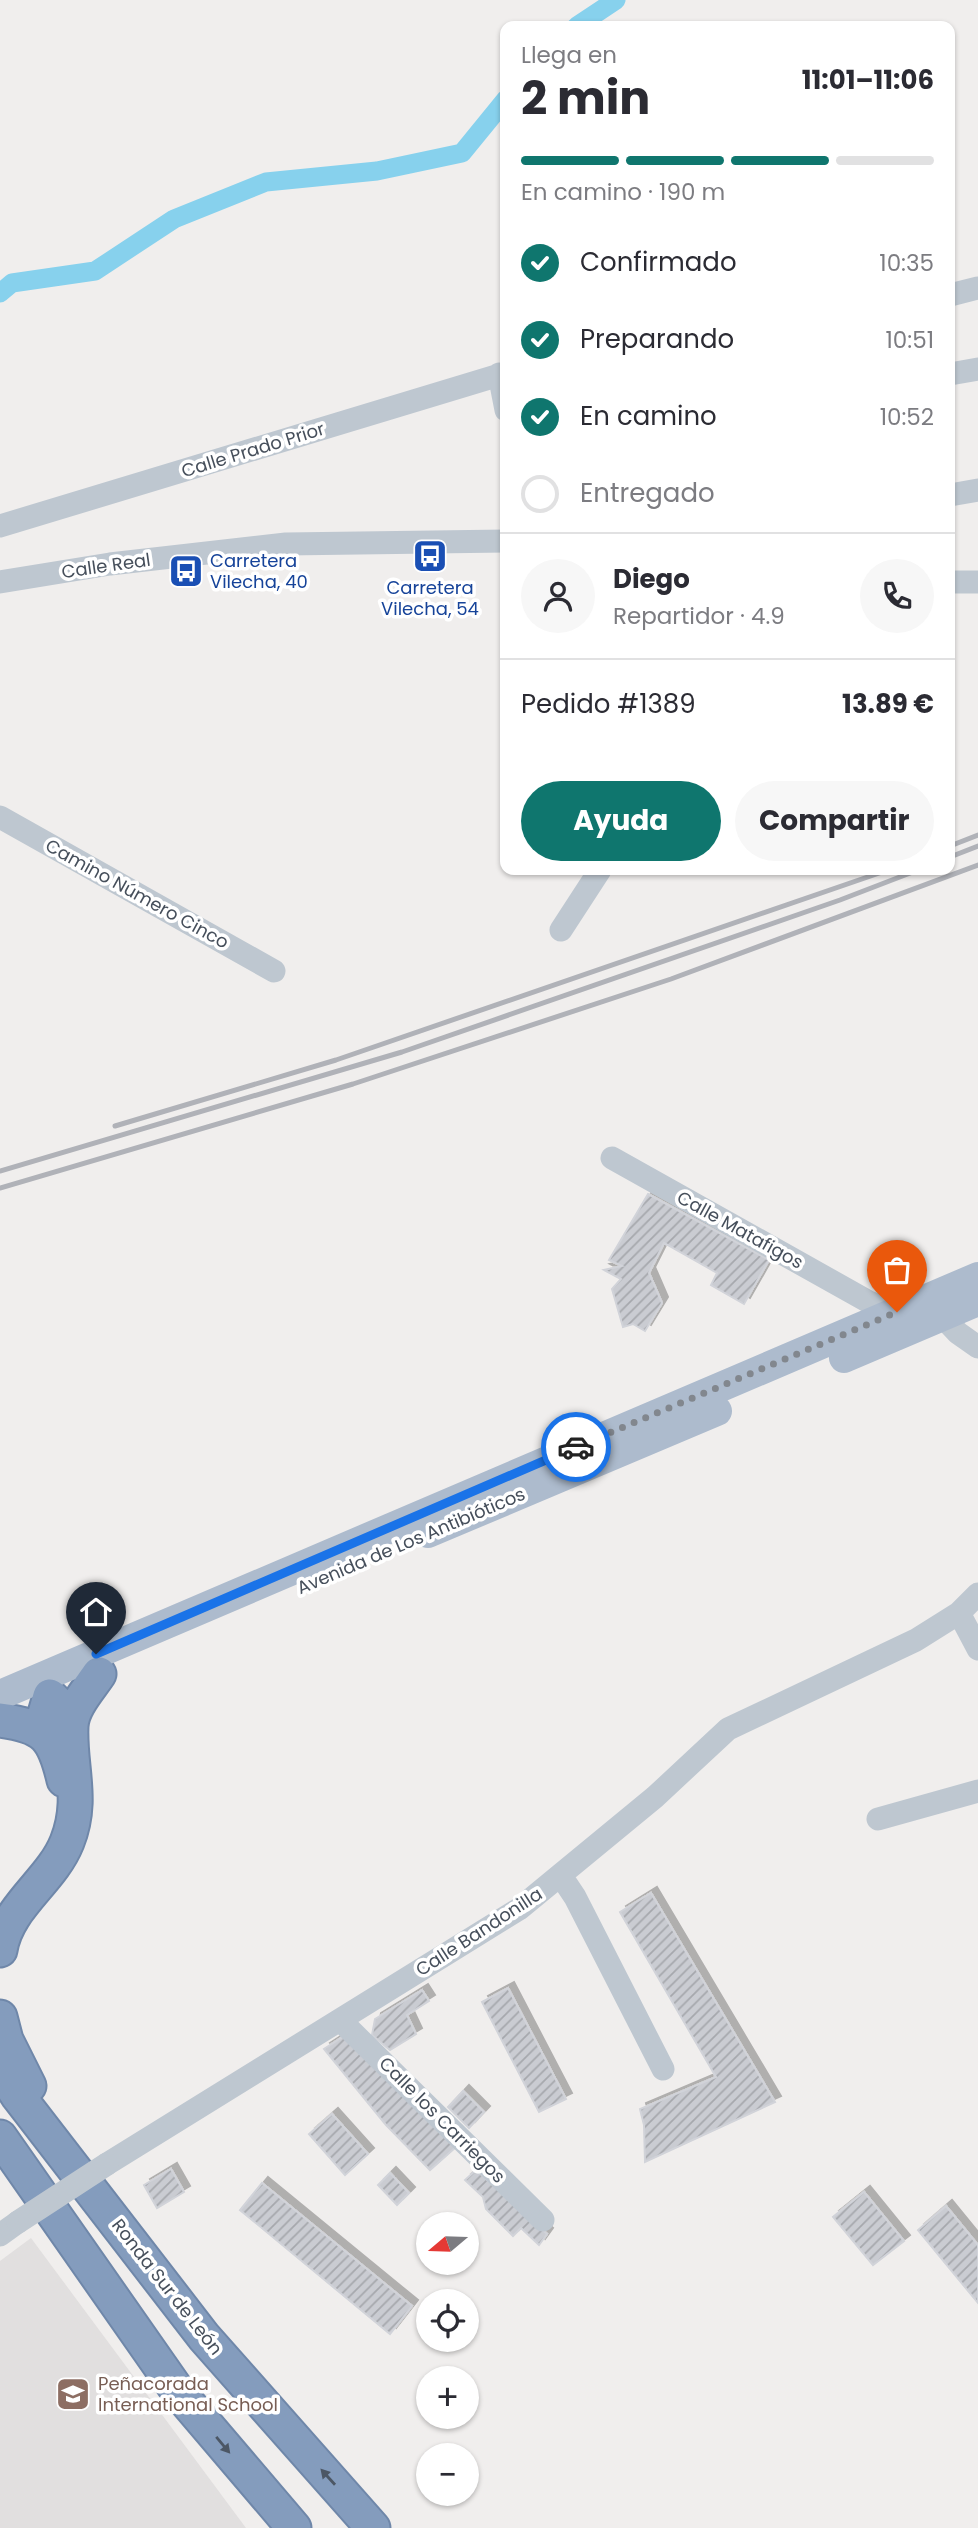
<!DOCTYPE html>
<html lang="es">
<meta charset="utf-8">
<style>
body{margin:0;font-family:Poppins,sans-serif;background:#f7f7f7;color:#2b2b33;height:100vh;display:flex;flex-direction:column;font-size:26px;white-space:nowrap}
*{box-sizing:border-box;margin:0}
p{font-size:23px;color:#7c7c81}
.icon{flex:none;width:38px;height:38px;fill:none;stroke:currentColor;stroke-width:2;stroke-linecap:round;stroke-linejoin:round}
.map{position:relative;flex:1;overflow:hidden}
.drawer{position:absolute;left:500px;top:21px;width:455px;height:854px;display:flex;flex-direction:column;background:#fff;border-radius:14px;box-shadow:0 2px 5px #0004}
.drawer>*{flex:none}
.needle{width:46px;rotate:251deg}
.controls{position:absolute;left:416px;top:2212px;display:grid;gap:14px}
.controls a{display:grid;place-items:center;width:63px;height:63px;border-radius:50%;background:#fff;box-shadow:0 2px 5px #0004;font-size:35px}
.pin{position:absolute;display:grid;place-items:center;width:60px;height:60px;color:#fff;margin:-72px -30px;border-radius:50% 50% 50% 0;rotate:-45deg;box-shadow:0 0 7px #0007}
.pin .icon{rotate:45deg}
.courier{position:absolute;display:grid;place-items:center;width:70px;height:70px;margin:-35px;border:5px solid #1a73e8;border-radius:50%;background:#fff;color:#222;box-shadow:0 2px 9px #0007}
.overview em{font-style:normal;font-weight:700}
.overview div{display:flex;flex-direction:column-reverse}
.overview{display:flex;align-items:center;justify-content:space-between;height:119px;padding:0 21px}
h1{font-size:46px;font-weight:700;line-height:52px}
.bar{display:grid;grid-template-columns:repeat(4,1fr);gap:10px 7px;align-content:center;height:84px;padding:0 21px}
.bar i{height:9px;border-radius:5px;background:#e1e1e2}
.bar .selected{background:#0f766e}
.bar p{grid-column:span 4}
.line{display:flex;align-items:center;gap:18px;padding:0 21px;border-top:2px solid #e1e1e2}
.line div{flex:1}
.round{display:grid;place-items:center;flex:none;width:74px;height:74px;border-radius:37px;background:#f7f7f7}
ol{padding:0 21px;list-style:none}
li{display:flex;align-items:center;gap:21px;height:77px}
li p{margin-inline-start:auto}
li .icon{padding:7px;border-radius:50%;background:#0f766e;color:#fff;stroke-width:4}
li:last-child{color:#7c7c81}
li i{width:38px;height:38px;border:4px solid #e1e1e2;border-radius:50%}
.primary-button{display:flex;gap:14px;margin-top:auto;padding:14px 21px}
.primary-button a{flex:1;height:80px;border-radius:42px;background:#0f766e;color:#fff;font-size:28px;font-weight:700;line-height:80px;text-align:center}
.primary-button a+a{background:#f7f7f7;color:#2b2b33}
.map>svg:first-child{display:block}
.education{fill:#e1dfdf}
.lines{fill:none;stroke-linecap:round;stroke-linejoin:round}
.canal{stroke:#87d1ed;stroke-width:19}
.building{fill:url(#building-hatch);stroke:#d1d3d9;stroke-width:2;filter:url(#shadow)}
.highway-casing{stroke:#6f87a9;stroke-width:37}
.minor{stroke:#bec7d0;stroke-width:23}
.major{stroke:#adbbcd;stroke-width:30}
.highway{stroke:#849cbd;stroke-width:33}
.rail{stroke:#b0b2b8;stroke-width:5}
.minor-bridge{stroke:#bec7d0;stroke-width:23}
.oneway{fill:#4c5765}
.done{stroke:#82878e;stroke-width:7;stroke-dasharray:0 12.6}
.route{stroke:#1a73e8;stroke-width:9}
.labels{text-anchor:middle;stroke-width:7;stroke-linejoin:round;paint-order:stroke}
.street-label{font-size:18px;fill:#464f5b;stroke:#fff}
.transit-label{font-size:18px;fill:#164399;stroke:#fff;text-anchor:start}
.education-label{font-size:18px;fill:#785e54;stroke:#fff;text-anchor:start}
</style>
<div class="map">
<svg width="978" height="2528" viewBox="0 0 978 2528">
<defs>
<pattern id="building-hatch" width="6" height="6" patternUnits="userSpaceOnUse" patternTransform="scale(1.75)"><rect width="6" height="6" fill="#caccd2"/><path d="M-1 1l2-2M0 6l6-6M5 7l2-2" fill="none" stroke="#a6a8ad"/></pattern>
<filter id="shadow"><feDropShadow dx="6" dy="-6" stdDeviation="0" flood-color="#0004"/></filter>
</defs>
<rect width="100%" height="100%" fill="#f0eeed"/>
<!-- education -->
<path class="education" d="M31,2238L246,2528H0V2261Z"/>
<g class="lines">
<!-- canal -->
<path class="canal" d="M577,26L616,0
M0,293L12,283L95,271L174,219L266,182L377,171L462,153L506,99"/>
</g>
<!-- building -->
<path class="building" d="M648,1194L769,1260L744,1304L711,1285L717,1273L664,1243L649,1273L662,1303L645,1331L633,1324L623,1327L612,1289L621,1279L604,1270L622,1266L609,1260Z
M651,1893L775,2102L645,2162L644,2125L640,2109L716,2077L620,1912Z
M508,1988L566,2099L539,2112L482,2002Z
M422,1990L429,2001L407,2015L416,2034L390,2050L372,2035L375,2019Z
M344,2036L456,2147L430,2170L386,2125L324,2049Z
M463,2091L484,2112L469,2128L448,2107Z
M332,2114L368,2154L345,2175L309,2134Z
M171,2169L184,2192L157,2208L144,2185Z
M476,2170L547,2234L539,2245L521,2228L513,2236L486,2209L483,2197L465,2180Z
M390,2173L409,2193L397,2205L378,2185Z
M262,2183L412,2306L390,2334L240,2210Z
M864,2192L904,2241L873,2265L833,2217Z
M946,2206L978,2245V2303L918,2230Z"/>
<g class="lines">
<!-- highway casing -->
<g class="highway-casing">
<path id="highway" d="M0,1720C45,1726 54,1737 64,1780
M47,1735L44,1717L50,1696L65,1711L71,1723
M0,1950C7,1906 51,1882 67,1842C84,1800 69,1767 71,1726C72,1707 89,1689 99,1674
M0,2017L6,2040L29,2086
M0,2068L18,2096L204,2337L373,2528
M0,2137L179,2393L294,2528"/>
</g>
<!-- minor -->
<path class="minor" d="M950,295L978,288
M499,374L506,410
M950,374L978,369
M950,495L978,490
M0,526L506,373
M0,582L110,564L286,544L506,541
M950,582H978
M0,817L274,971
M561,930L600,870
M612,1158L869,1302L897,1312
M942,1316L958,1333L978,1347
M959,1613L978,1649
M878,1819L978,1791
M561,1876L575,1897L663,2069
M340,2020L543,2220
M107,2164L519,1909L655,1797L728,1729L916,1640L959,1613L978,1594
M0,2235L18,2222"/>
<!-- major -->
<path class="major" d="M844,1358L978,1301
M428,1533L717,1411
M0,1695L978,1277"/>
<!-- highway -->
<use href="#highway" class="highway"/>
<!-- rail -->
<path class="rail" d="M950,846L978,835
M950,857L978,846
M115,1126L336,1060L888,870
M0,1171L402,1052L840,900L918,870
M0,1188L353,1084L671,979L978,865"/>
<!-- minor-bridge -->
<path class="minor-bridge" d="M18,2222L107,2164"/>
</g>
<!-- one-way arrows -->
<defs><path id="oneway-solid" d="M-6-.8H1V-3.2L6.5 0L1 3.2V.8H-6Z" transform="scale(1.75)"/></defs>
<g class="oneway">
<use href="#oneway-solid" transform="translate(223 2445) rotate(50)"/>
<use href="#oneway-solid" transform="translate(328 2477) rotate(-132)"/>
</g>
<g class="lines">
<!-- done -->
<path class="done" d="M576,1447L897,1312"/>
<!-- route -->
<path class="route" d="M96,1654L576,1447"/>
</g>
<!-- icons -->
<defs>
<g id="bus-square" transform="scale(1.75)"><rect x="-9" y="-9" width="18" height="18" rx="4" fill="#1a4fb4" stroke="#fff"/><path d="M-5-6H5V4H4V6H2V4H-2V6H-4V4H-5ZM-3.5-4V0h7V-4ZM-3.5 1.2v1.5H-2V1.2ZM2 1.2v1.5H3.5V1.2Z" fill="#fff"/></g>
<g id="school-square" transform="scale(1.75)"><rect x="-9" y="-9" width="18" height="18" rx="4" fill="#8d6e63" stroke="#fff"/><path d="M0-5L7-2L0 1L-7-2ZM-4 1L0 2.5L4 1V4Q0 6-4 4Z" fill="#fff"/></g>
</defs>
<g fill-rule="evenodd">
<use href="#bus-square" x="430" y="556"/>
<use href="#bus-square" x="186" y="571"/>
<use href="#school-square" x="73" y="2394"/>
</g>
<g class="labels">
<!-- street labels -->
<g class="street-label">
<text transform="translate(253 450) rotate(-17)" y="6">Calle Prado Prior</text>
<text transform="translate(106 566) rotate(-8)" y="6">Calle Real</text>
<text transform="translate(137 894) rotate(29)" y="6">Camino Número Cinco</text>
<text transform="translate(740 1230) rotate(29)" y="6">Calle Matafigos</text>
<text transform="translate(411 1541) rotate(-23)" y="6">Avenida de Los Antibióticos</text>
<text transform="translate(479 1932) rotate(-33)" y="6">Calle Bandonilla</text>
<text transform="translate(442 2120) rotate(45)" y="6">Calle los Carriegos</text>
<text transform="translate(167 2287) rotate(52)" y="6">Ronda Sur de León</text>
</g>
<!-- transit labels -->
<g class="transit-label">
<text x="210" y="567">Carretera<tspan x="210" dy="21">Vilecha, 40</tspan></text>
<text x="430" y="594" text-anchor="middle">Carretera<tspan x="430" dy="21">Vilecha, 54</tspan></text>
</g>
<!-- education labels -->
<g class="education-label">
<text x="98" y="2390">Peñacorada<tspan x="98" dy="21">International School</tspan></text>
</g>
</g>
</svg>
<div class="controls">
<a><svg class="needle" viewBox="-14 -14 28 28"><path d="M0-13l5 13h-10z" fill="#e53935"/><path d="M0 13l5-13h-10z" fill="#7c7c81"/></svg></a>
<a><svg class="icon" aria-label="locate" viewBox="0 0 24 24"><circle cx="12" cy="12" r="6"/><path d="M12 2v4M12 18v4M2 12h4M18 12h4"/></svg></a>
<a>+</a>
<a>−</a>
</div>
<div class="pin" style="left:897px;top:1312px;background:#ea580c"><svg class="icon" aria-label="bag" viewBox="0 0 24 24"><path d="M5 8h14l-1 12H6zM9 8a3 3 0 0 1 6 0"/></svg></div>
<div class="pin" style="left:96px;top:1654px;background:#1f2937"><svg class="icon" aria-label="home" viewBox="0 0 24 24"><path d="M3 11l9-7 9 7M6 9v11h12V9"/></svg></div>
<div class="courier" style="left:576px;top:1447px"><svg class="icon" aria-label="car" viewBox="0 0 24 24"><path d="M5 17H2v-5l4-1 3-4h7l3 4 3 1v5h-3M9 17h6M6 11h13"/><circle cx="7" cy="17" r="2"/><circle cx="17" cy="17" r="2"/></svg></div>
<section class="drawer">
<div class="overview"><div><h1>2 min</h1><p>Llega en</p></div><em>11:01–11:06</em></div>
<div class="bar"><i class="selected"></i><i class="selected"></i><i class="selected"></i><i></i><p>En camino · 190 m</p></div>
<ol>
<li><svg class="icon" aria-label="check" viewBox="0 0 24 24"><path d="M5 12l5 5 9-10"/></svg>Confirmado<p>10:35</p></li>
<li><svg class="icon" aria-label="check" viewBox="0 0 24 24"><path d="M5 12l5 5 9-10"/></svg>Preparando<p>10:51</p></li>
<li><svg class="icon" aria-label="check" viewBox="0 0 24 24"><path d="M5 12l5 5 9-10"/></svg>En camino<p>10:52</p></li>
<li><i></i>Entregado</li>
</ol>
<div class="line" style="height:126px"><a class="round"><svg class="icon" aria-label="person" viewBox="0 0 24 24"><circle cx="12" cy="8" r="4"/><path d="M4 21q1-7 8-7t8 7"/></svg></a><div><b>Diego</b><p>Repartidor · 4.9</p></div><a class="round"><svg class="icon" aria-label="phone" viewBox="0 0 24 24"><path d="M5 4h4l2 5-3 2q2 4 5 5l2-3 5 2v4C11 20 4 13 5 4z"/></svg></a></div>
<div class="line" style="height:91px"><div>Pedido #1389</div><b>13.89 €</b></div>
<div class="primary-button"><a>Ayuda</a><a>Compartir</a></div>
</section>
</div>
